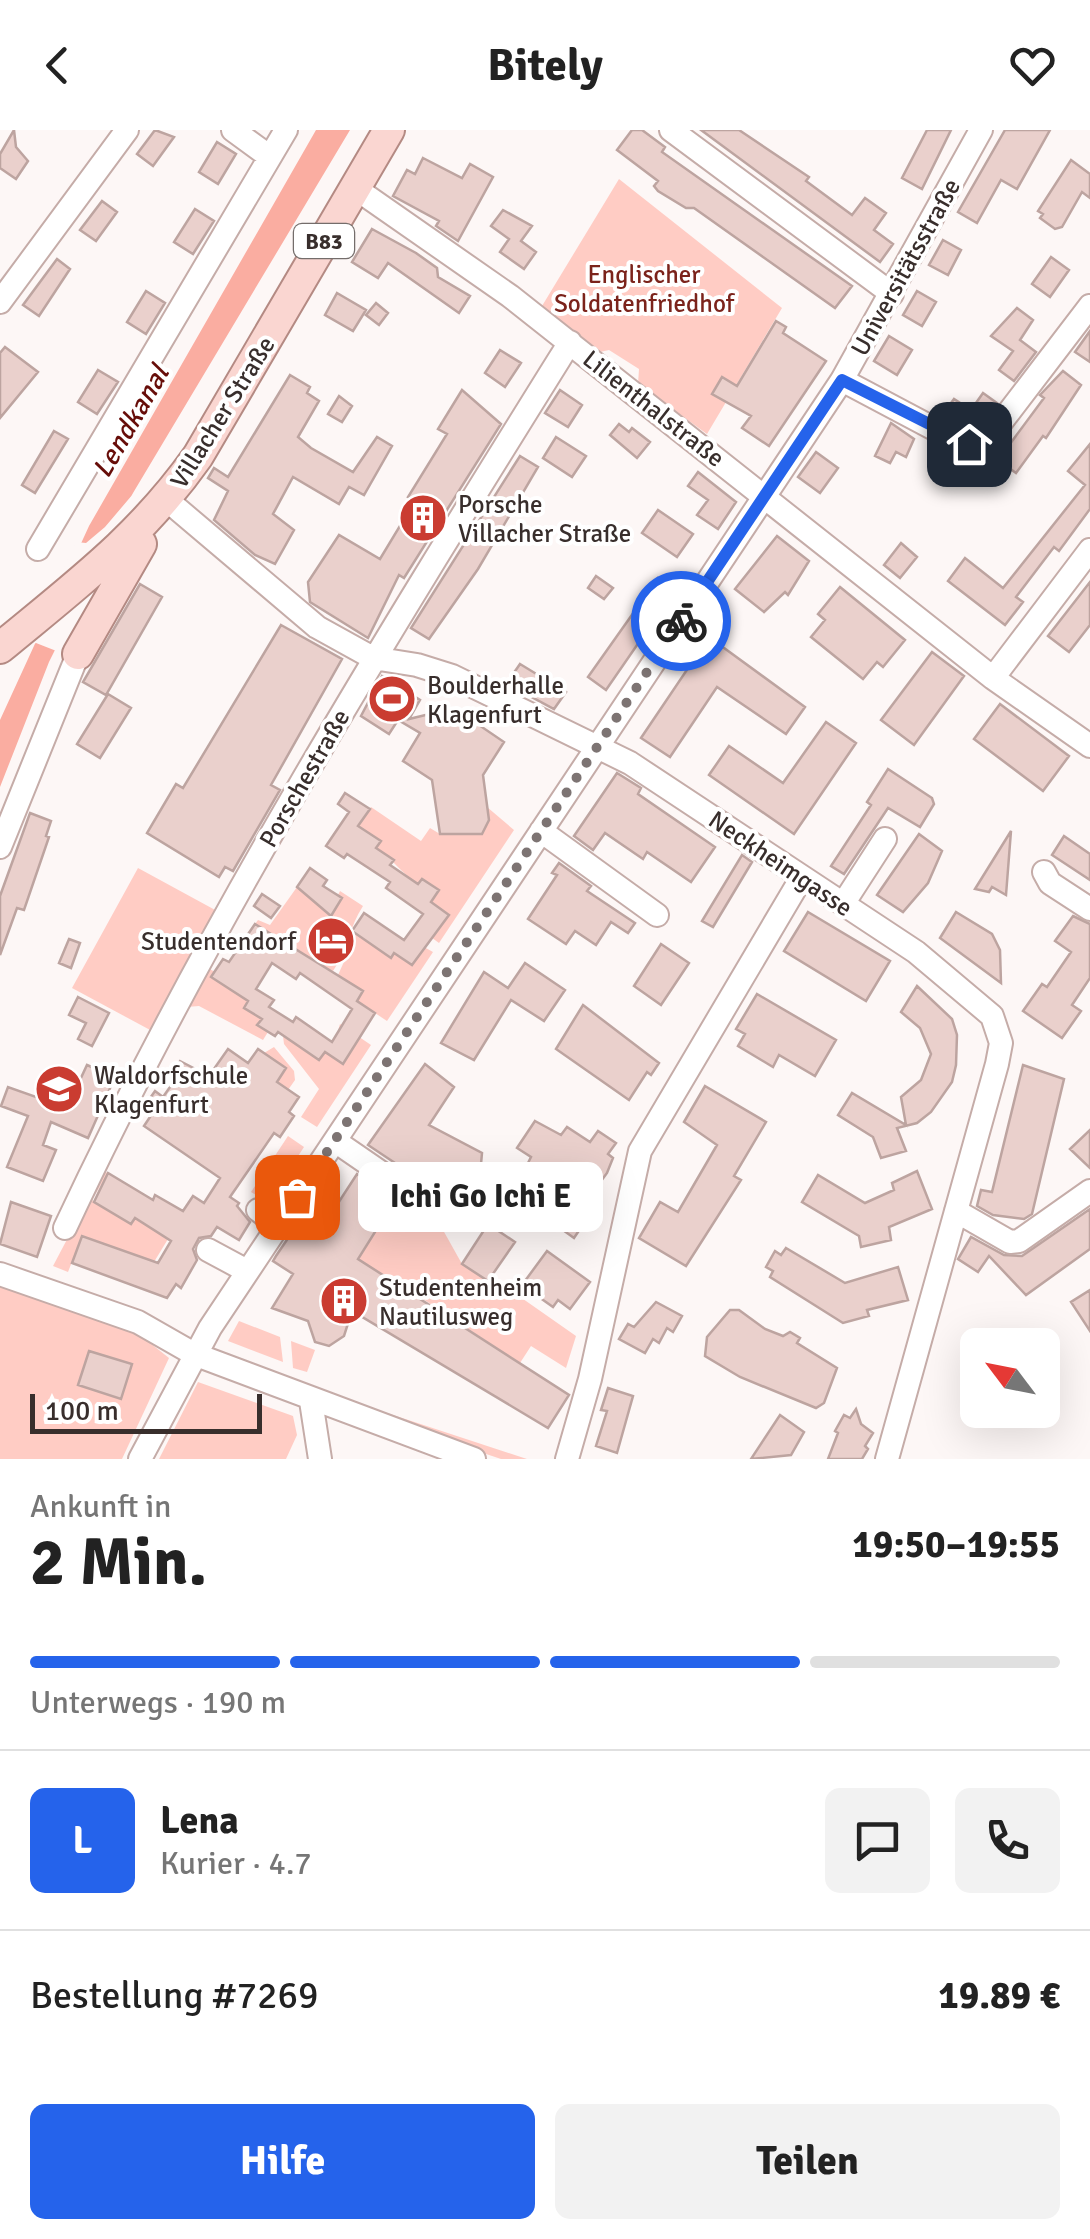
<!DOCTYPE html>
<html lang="de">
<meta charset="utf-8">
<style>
body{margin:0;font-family:Signika,sans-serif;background:#f2f2f2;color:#222;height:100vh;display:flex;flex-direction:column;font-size:38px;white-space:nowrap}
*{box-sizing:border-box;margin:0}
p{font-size:32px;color:#767676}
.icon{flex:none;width:55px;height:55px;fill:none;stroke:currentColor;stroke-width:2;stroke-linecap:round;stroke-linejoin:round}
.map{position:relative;height:1329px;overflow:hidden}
.drawer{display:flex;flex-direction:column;background:#fff;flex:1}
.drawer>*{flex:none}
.needle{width:65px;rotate:302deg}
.controls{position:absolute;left:960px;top:1198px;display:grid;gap:20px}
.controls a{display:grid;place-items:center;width:100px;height:100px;border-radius:15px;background:#fff;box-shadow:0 10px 40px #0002;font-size:50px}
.scale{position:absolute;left:30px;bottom:25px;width:232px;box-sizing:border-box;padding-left:10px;border:5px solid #382e2c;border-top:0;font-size:28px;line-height:35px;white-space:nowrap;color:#382e2c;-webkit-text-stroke:8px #fff;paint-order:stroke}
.pin{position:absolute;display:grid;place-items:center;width:85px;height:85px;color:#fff;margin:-42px;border-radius:20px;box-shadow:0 5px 15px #0006}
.courier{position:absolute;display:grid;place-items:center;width:100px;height:100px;margin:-50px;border:8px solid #2563eb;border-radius:50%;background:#fff;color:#222;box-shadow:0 2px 12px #0007}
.bubble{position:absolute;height:70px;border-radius:15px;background:#fff;box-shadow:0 10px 40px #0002;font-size:32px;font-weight:700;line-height:70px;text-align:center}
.headline em{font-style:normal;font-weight:700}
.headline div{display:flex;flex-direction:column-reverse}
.headline{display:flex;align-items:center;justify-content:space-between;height:170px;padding:0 30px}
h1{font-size:65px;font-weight:700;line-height:75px}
.bar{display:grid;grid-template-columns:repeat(4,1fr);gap:15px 10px;align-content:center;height:120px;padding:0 30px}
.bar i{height:12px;border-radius:8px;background:#e0e0e0}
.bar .on{background:#2563eb}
.bar p{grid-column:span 4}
.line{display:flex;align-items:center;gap:25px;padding:0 30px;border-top:2px solid #e0e0e0}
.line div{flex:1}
.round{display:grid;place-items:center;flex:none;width:105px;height:105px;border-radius:15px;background:#f2f2f2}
.button{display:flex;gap:20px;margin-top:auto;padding:20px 30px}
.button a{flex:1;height:115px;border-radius:15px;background:#2563eb;color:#fff;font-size:40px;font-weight:700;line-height:115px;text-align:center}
.button a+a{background:#f2f2f2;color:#222}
header{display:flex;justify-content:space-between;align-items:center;height:130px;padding:0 30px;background:#fff;font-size:45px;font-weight:700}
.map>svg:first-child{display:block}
.green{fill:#ffccc4}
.water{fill:#faada1}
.pier{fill:#fdf7f6}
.building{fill:#ead0cc;stroke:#bda4a0;stroke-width:2.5;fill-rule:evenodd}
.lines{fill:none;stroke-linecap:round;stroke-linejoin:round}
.minor-casing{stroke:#c5aca8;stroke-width:26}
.major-casing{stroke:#b48a83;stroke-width:34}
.minor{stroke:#fff;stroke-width:22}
.major{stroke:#fad6d1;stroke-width:30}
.done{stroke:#7d7473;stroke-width:10;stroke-dasharray:0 18}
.route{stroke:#2563eb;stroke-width:12}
.labels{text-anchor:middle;stroke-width:8;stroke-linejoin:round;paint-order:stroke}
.shield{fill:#fff;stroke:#746d6b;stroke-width:2.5}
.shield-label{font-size:22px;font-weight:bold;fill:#382e2c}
.street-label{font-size:25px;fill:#382e2c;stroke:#fff}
.park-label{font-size:25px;fill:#7b231b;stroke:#fff}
.poi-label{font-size:25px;fill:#382e2c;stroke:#fff;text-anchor:start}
.water-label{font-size:28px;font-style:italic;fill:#670d09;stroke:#fff}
</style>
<header><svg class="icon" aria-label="back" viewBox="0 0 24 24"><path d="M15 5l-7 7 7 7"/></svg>Bitely<svg class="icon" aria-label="heart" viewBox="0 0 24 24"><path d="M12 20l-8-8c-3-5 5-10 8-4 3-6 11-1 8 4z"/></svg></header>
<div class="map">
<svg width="1090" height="1329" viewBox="0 0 1090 1329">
<rect width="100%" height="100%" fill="#fdf7f6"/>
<!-- green -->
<path class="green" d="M619,49L782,178L707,304L638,254L639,239L609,220L600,222L542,176Z
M371,677L421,711L430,698L440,704H482L489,690L487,677L514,700L439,813L428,805L432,799L438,801L449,785L431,772L438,760L422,749L418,754C401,743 393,729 376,718L380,711L348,706Z
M138,738L217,781L152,901L72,858Z
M297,757L330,786L342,769L338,765L340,761L363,776C349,797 348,820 333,841L251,799L258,790L270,795Z
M352,801L391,828L394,823L412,835L424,817L433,822L387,891L357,871L363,861L338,845L352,814Z
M208,838L215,842L212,848L248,871L244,878L262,889L258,896L268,902L263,910L199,876L187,877Z
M340,894L371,915L317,997L301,987L319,959L284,914L283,906L318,930L325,922L343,934L355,916L337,904Z
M274,917L294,941L295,950L288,960L277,952L286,938L264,923Z
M288,1006L304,1017L268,1072L251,1062Z
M103,1041L108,1043L92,1070L131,1094L145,1071L168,1109L154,1132L82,1106L68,1142L53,1136Z
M395,1070L443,1100L462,1134L516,1164L576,1206L566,1238L531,1216L520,1233L423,1169L418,1179L413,1164L358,1129Z
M0,1157L135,1201L169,1228L122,1329H0Z
M239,1191L280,1207L283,1232L228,1211Z
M291,1211L315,1220L307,1242L293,1238Z
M198,1252L293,1286L297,1305L286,1329H159Z
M381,1281L527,1329H501L379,1288Z"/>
<!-- water -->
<path class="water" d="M316,0H350L133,363L49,532L0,657V590L89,396Z"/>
<!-- pier -->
<path class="pier" d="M150,344L59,522L36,513L26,517L76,412L86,413L105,397Z"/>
<!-- building -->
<path class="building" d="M14,0L16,17L28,31L16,49L0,38V24Z
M155,0L174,7L153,36L137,24Z
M632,0H642L665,17L662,22L852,156L835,178L694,78H686L658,61L654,56L658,51L617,20Z
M701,0H739L809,47L806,51L852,85L865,68L886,83L874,100L893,114L880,132Z
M927,0H951L922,59L902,48Z
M1005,0H1050L1017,59L1001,50L977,93L958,82Z
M217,12L236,24L218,54L199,42Z
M423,28L462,48L470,34L493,47L458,111L436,96L439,91L393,66L407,40L415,44Z
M1071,30L1090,44V68L1082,62L1062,97L1055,99L1040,88L1043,84L1038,81Z
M102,71L117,82L96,111L80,100Z
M195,79L214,91L193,124L174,112Z
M503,80L532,96L521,111L536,122L524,139L500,122L509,109L491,96Z
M372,99L416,123L437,138L438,147L470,166L459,183L388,133L378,148L352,132Z
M943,110L961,120L948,145L929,135Z
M1051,127L1069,140L1050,167L1032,154Z
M57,129L70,139L39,186L23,175Z
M146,161L165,173L146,204L127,192Z
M917,161L936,172L922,196L903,185Z
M337,163L366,180L353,201L325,185Z
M376,173L388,183L379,195L366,185Z
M1017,178L1033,190L1020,210L1036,222L1014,251L999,240L1013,221L991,206Z
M776,191L786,197L783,203L826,231L769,316L742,298L751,286L712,264L722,247L737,256Z
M1090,201V232L1075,222Z
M889,206L912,220L897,245L874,231Z
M5,217L38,242L0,288V223Z
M500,220L521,233L505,257L485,243Z
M98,240L118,252L97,284L78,272Z
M1063,241L1081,255L1046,308L1043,306L1016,343L998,330L1044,268L1040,265Z
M290,245L310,257L307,263L319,271L298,307L311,318L353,342L377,307L392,316L364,365L349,357L339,374L293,347L273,384L294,400L275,434L255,425L214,390L228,361L208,348L214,338L228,347Z
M462,260L501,294L404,448L399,445L368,508L310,472L308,452L339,405L380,429L415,371L408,367L447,304L438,299Z
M560,260L582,275L568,297L545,283Z
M983,263L997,273L979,297L963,292L961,296L943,284L954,269L971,280Z
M339,266L352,276L342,292L328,284Z
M891,293L914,309L906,327L896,322L890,333L875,326Z
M619,294L629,302L632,298L650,312L637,328L610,305Z
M54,301L68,309L35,363L22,355Z
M556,307L586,326L572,347L543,328Z
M1090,314V379L1059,421L1054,417L1016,467L1023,472L1005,495L948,451L965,428L1003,458L1085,355L1068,341Z
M816,322L838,338L820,363L798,347Z
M520,326L538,337L478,439L429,509L411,498Z
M698,342L736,372L718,399L697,385L708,370L688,356Z
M658,380L693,404L677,427L642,403Z
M777,406L809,431L788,465L785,462L764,482L735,459Z
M901,413L917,427L900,448L884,435Z
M596,446L613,458L604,469L588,458Z
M658,448L675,460L606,560L588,547Z
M1090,452V495L1069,522L1048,506Z
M140,454L162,467L106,565L83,552Z
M840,457L905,510L883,537L877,532L863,549L811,507L825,490L818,484Z
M281,495L342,529L271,655L280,660L233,741L225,737L219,747L147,703L176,654L183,658Z
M709,507L805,577L786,604L717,557L670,627L641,608L697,525L685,518L692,508L704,515Z
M932,522L964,546L914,615L881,590Z
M520,534L566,562L554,579L528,565L531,561L511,547Z
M382,546L420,570L409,589L454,578L504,612L483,645L489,690L482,704H440L432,650L403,631L420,603L398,590L389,604L361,586Z
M108,564L131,578L100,628L77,614Z
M1000,574L1069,626L1043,661L974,609Z
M826,592L856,613L794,704L709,645L729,616L783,653Z
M888,639L932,668L934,674L920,697L888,678L844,744L831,736L871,675L867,672Z
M617,643L641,658L638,664L715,717L691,752L647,722L643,729L605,703L593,720L574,706Z
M345,663L370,679L358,696L381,711L376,718L394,730L390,735L418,754L422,749L439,760L431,772L449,785L412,835L394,823L391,828L352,801L364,783L404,810L423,784L386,758L390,752L347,724L344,728L326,716L349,682L338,674Z
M30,683L51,691L46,706L49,707L24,780L17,778L0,825V766Z
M1011,701L1006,765L992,757L989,762L975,759Z
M919,704L942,721L928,753L903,782L877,765Z
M1064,706L1090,724V750L1052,725Z
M742,725L752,732L713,797L702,791Z
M559,733L591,756L587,761L635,793L628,803L611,792L596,815L575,801L566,814L528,789L557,745L552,743Z
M310,738L327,750L323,756L342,768L331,786L297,757Z
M262,764L280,776L271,788L254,776Z
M808,782L890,831L866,871L784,821Z
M956,782L992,804L1000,820L1001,853L940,808Z
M1073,786L1090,794V848L1072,875L1081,881L1062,908L1023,881L1042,854L1047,857L1071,822L1055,811Z
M255,794L363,861L357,871L375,883L343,934L325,922L319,930L278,902L275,906L257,895L262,889L244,878L248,871L211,847L223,829L229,832ZM272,833L296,849L300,843L352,879L332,912L296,887L293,892L269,877L274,870L256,859Z
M69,809L80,813L71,838L59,833Z
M661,814L689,833L661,875L634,856Z
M525,833L565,860L544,891L511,870L474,930L441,913L484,842L508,858Z
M917,856L952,889L957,905L956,935L952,952L931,982L917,993L897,998L906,1021L881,1028L873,1007L838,985L852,963L906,995L901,967L921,950L931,924L920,898L901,882Z
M757,864L836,910L815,946L779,925L773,937L738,916L745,904L736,899Z
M78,867L109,883L92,916L78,909L86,893L69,885Z
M583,875L659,933L651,945L647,942L629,970L556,919Z
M228,919L248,933L258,919L286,938L277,952L299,967L289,982L294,986L280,1007L274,1003L230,1067L239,1073L237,1076L250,1092L239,1110L217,1097L211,1106L199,1108L193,1119L197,1130L181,1158L176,1154L167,1168L72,1133L82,1106L158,1133L171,1111L135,1088L131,1094L94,1072L108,1043L153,1070L155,1065L183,1081L193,1066L204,1073L220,1048L144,996L154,981L148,971L155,961L163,967L177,947L172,943L180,931L209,946Z
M425,934L454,957L429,995L482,1023L481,1034L455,1073L368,1015Z
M87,935L115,947L88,1008L51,992L43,1015L56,1020L43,1051L7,1037L28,986L1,976L8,957L67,978Z
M1023,935L1064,949L1032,1084L1024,1089L993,1085L977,1076L981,1060L992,1062Z
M705,956L766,992L734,1046L741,1050L686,1136L639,1108L660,1072L678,1082L717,1015L684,992Z
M535,991L561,1005L567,997L590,1012L598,1001L616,1013L608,1024L613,1028L607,1043L582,1077L585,1079L576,1092L582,1096L574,1108L542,1085L560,1056L528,1033L531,1027L517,1018Z
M1090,1000V1038L1070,1019Z
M917,1041L932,1079L889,1097L891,1110L861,1117L859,1106L802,1072L818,1045L865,1073L894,1060L892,1053Z
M357,1044L395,1070L358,1129L569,1265L548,1298L352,1181L344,1206L329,1216L315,1212L308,1191L272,1178L293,1144L273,1131L276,1126L299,1092L318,1104Z
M11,1072L51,1086L37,1127L0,1114Z
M1090,1079V1119L1026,1165L989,1126L978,1142L958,1129L971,1107L1004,1125L1022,1126Z
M488,1094L515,1112L488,1151L462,1134Z
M786,1118L845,1153L898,1137L908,1170L867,1180L869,1186L843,1193L770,1147L773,1141L766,1137L775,1121L781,1125Z
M547,1121L590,1152L570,1179L558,1170L553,1177L522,1155Z
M1090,1160V1201L1071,1172Z
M656,1172L682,1186L673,1202L667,1198L659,1213L653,1209L645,1223L619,1209L628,1194L634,1197Z
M730,1180H739L765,1199L783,1206L790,1202L800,1208L797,1213L837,1238L824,1273L816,1278L740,1247L705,1226L707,1207Z
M89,1221L132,1234L121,1269L78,1255Z
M608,1258L633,1266L617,1323L596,1316L607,1281L601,1280Z
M856,1279L861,1294L873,1303L865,1316L868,1319L862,1329H828L838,1303L835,1301L844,1285L850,1288Z
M780,1285L804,1302L791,1325L751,1329Z"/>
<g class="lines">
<!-- minor casing -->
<g class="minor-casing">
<path id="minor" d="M233,0L270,27
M671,0L892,164
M355,58L510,166L993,548L1090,616
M0,172L127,0
M842,250L959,312H986L1090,176
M167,370L317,497L373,528L417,535L452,546L630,633L916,822L992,886L1001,913L997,934L887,1329
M38,419L286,0
M993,548L1090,420
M541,701L657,785
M0,717L78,524
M1044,742L1050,753L1090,779
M843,774L885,709
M335,1011L418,1068
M258,1080L278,1095
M956,1081L1010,1112L1019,1111L1090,1061
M65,1098C209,790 390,501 570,212
M208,1120L247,1141
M0,1144L138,1192L194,1224L474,1329
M311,1271L320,1329
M140,1329L210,1198L842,250L981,0
M567,1329L590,1249L640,1021L802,747"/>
</g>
<!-- major casing -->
<g class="major-casing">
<path id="major" d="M0,518C76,455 141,407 198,326L389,0
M78,524L141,414"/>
</g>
<!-- minor -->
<use href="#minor" class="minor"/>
<!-- major -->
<use href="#major" class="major"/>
</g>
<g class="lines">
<!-- done -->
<path class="done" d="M297,1067L681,491"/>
<!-- route -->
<path class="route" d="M681,491L842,250L969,314"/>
</g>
<!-- icons -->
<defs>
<g id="building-disc" transform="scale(2.5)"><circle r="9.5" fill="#ca3c31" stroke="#fff"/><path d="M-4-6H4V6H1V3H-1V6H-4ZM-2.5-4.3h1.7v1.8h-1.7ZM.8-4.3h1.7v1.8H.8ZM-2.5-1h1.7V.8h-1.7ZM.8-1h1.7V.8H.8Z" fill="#fff"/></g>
<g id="stadium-disc" transform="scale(2.5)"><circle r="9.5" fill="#ca3c31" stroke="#fff"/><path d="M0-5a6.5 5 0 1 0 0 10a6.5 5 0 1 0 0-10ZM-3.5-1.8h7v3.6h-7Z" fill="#fff"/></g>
<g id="hotel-disc" transform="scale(2.5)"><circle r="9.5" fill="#ca3c31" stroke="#fff"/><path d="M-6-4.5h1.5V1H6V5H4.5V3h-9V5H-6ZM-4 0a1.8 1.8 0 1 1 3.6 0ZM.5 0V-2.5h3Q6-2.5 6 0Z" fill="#fff"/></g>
<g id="school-disc" transform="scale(2.5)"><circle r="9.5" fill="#ca3c31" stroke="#fff"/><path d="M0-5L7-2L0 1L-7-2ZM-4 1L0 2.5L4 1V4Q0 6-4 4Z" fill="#fff"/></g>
</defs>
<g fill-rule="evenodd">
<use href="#building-disc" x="423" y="388"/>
<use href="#stadium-disc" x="392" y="569"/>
<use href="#hotel-disc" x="331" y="811"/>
<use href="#school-disc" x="59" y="959"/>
<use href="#building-disc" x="344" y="1171"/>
</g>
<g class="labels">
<!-- shield labels -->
<rect class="shield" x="294" y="94" width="60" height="34" rx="8"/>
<g class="shield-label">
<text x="324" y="119">B83</text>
</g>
<!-- street labels -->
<g class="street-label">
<text transform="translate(905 137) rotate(-61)" y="9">Universitätsstraße</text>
<text transform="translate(654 278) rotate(38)" y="9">Lilienthalstraße</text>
<text transform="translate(222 282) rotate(-58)" y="9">Villacher Straße</text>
<text transform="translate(304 648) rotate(-60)" y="9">Porschestraße</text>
<text transform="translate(781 733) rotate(34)" y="9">Neckheimgasse</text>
</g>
<!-- park labels -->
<g class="park-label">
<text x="644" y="153">Englischer<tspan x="644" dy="29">Soldatenfriedhof</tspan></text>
</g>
<!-- poi labels -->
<g class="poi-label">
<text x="458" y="383">Porsche<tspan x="458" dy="29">Villacher Straße</tspan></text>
<text x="427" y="564">Boulderhalle<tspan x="427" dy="29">Klagenfurt</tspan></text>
<text x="296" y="820" text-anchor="end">Studentendorf</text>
<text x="94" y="954">Waldorfschule<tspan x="94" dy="29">Klagenfurt</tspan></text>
<text x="379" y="1166">Studentenheim<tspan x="379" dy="29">Nautilusweg</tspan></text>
</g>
<!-- water labels -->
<g class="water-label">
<text transform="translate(130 291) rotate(-60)" y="10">Lendkanal</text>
</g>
</g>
</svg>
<div class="controls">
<a><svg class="needle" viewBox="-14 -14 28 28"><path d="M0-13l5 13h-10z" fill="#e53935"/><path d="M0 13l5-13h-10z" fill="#767676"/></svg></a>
</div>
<div class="scale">100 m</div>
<div class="pin" style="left:297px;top:1067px;background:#ea580c"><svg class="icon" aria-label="bag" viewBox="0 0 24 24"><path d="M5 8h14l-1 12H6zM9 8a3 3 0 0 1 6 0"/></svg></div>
<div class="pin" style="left:969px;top:314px;background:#1f2937"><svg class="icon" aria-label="home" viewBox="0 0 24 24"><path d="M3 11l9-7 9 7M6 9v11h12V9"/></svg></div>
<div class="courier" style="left:681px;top:491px"><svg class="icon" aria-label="bike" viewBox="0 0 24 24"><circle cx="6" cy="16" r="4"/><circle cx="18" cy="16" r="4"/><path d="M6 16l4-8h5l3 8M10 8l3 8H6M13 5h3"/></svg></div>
<div class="bubble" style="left:358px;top:1032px;width:245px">Ichi Go Ichi E</div>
</div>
<section class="drawer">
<div class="headline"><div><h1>2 Min.</h1><p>Ankunft in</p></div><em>19:50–19:55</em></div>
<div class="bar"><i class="on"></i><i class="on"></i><i class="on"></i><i></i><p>Unterwegs · 190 m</p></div>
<div class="line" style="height:180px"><b class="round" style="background:#2563eb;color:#fff">L</b><div><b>Lena</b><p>Kurier · 4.7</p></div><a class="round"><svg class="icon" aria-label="chat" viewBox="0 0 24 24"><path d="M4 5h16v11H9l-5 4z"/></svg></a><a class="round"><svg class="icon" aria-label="phone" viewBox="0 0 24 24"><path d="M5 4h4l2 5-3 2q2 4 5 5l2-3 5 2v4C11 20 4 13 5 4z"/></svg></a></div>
<div class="line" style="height:130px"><div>Bestellung #7269</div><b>19.89 €</b></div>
<div class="button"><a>Hilfe</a><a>Teilen</a></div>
</section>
